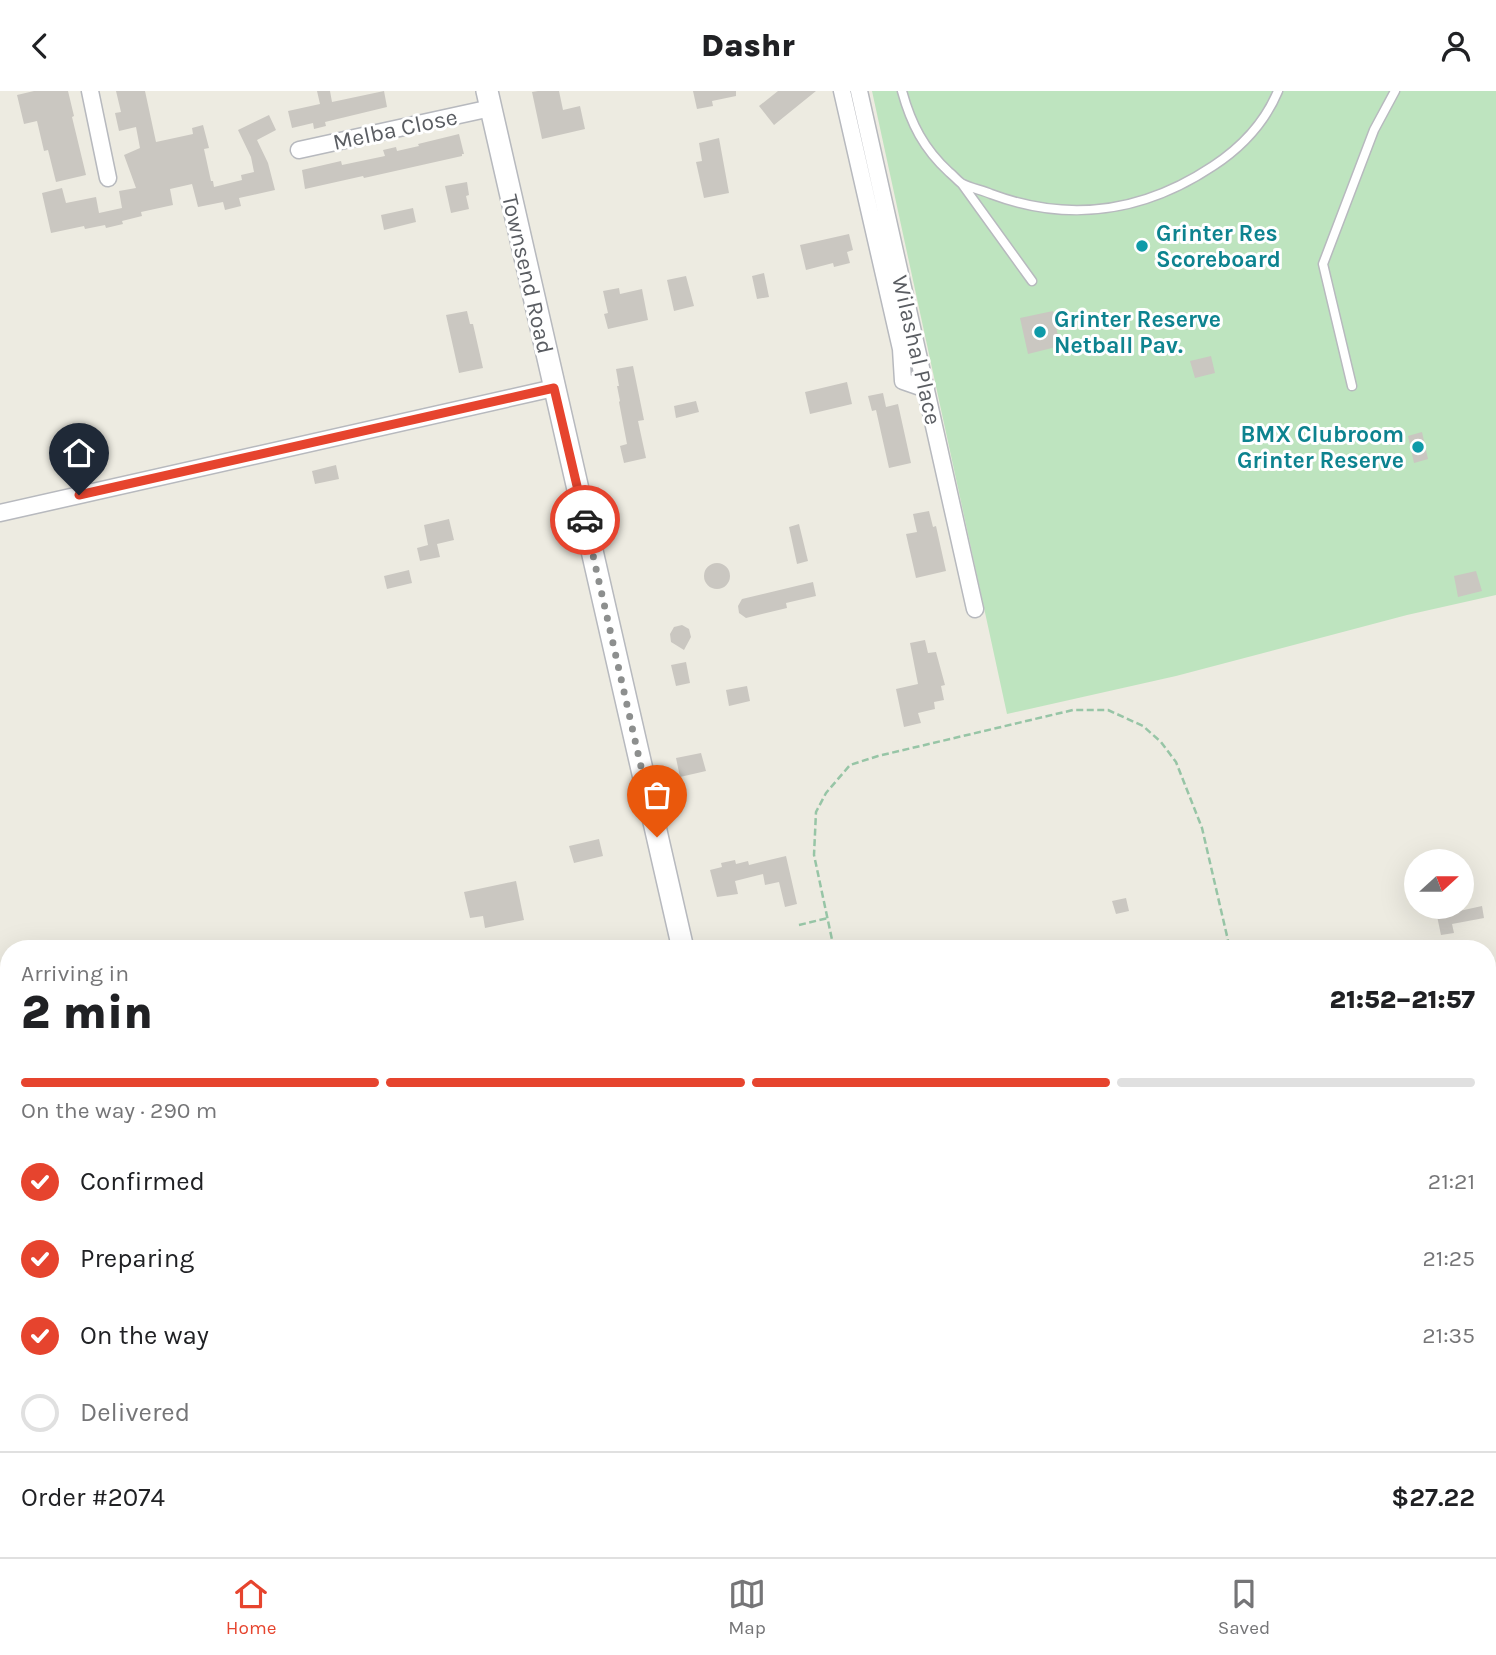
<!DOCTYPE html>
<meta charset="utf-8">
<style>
body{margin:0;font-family:Karla,sans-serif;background:#f6f6f6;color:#202124;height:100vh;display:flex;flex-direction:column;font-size:26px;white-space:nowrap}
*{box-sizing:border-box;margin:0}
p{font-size:23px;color:#757577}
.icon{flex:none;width:38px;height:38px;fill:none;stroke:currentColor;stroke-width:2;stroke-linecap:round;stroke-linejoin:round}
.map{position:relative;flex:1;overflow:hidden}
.drawer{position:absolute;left:0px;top:849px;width:1496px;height:618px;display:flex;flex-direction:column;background:#fff;border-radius:28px 28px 0 0;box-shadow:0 7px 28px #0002}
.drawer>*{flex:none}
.needle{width:46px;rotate:69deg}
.controls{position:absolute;left:1404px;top:758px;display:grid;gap:14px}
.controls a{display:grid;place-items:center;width:70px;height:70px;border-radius:50%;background:#fff;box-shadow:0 7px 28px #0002;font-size:35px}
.pin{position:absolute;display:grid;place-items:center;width:60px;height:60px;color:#fff;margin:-72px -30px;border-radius:50% 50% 50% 0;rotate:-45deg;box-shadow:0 0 7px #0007}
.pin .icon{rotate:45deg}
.courier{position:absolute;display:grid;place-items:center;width:70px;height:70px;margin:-35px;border:5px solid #e6442e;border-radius:50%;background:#fff;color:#222;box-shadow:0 2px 9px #0007}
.head em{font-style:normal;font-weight:800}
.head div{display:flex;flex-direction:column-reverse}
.head{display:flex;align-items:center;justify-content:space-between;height:119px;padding:0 21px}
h1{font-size:46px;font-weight:800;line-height:52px}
.bar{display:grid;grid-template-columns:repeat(4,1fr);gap:10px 7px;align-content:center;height:84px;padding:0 21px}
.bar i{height:9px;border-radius:5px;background:#e0e0e0}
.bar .on{background:#e6442e}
.bar p{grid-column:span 4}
.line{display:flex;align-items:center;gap:18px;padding:0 21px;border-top:2px solid #e0e0e0}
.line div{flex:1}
ol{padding:0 21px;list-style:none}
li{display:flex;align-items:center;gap:21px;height:77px}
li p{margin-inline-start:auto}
li .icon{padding:7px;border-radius:50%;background:#e6442e;color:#fff;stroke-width:4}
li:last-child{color:#757577}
li i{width:38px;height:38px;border:4px solid #e0e0e0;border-radius:50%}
header{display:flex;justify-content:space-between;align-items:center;height:91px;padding:0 21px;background:#fff;font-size:32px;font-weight:800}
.dock{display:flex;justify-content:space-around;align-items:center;height:98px;border-top:2px solid #e0e0e0;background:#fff;font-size:19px;color:#757577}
.dock a{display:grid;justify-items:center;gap:4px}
.dock .on{color:#e6442e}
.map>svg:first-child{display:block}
.green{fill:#bee4bf}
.building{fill:#cac7c1}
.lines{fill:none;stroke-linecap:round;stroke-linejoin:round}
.service-casing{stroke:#b7b9be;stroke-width:11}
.minor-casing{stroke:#b7b9be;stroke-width:19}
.tertiary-casing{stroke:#b7b9be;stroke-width:24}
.path{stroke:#97c5a6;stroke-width:2.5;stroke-dasharray:7 3.5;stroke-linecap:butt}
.service{stroke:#fff;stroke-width:8}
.minor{stroke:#fff;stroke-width:16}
.tertiary{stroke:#fff;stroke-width:21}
.done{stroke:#8d8f8e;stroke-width:7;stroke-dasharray:0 12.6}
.route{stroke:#e6442e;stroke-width:9}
.culture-dot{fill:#0f9aa8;stroke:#fff;stroke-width:2.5}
.labels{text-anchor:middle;stroke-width:6;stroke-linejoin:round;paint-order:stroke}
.street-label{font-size:23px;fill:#5a5d62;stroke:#fff}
.culture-label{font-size:23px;font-weight:bold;fill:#0d838f;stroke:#fff;text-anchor:start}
</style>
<header><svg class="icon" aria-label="back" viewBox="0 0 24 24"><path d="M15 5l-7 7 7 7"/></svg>Dashr<svg class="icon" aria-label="person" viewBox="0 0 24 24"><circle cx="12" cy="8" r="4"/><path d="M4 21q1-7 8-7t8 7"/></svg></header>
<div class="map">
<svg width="1496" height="1466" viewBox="0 0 1496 1466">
<rect width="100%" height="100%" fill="#edebe1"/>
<!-- green -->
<path class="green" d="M872,0H1496V504L1407,524L1176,585L1007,623Z"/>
<!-- building -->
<path class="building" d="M34,0H68L74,25L72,26L86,84L56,91L48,59L44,60L37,30L24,33L17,4Z
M116,0H145L156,51L193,43L192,37L203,34L209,57L204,58L211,90H213L214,96L242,89L241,84L254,81L251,66L238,39L269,24L276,39L257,49L268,72L275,99L239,107L241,115L225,119L223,111L198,116L192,93L170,98L173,114L141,121L142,125L122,130L123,133L106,137L105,134L85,138L84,135L51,142L42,102L62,97L66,112L96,106L99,122L122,117L119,100L136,97L124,64L140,57L136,36L119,40L115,22L121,21Z
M317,0H330L332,11L384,0L387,16L325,31L326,35L314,38L313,32L292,37L288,20L320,13Z
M538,0H559L563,19L580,15L585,38L542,48L532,1Z
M693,0H736V5L712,10L713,15L697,18Z
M778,0H816L774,34L759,15Z
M459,43L464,63H462V65L364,87L363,85L305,98L302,79L341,70L342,74L385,65L383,59L396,56L397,60L419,55L418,53Z
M719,47L729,102L704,107L696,71L702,70L699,52Z
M467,91L469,104L466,105L469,118L451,122L445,95Z
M413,117L416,131L384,139L381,124Z
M849,143L853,159L847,161L850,172L834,176L833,172L806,179L800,154Z
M764,182L769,206L757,208L752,185Z
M686,185L694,215L674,220L667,189Z
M619,197L620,203L642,198L648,229L608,238L604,223L608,222L603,200Z
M467,220L470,233H473L483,277L459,282L446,224Z
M1053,220L1060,255L1028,263L1020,227Z
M1211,265L1215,282L1195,287L1190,270Z
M633,275L644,329L638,330L646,367L624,372L620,355L627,353L619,311L620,310L617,295H619L616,278Z
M847,291L852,313L810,323L805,301Z
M883,302L886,316L898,313L911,372L889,377L876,319L872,320L868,305Z
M696,310L699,321L676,327L674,315Z
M1422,341L1428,368L1414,372L1408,345Z
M336,374L339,388L315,393L312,380Z
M929,420L933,436L936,435L946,480L916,487L906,443L917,441L913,423Z
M449,428L454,449L437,453L440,466L420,470L417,457L428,454L424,434Z
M799,433L808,470L797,473L789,436Z
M704 485a13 13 0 1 1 26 0a13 13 0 1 1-26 0Z
M409,479L412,492L387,498L384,485Z
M1476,480L1482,500L1458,506L1454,485Z
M813,491L816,505L786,512L787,517L746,527L739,522L738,515L742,508Z
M682,534L689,538L691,546L684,559L671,551L670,543L674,536Z
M925,549L928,562L936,561L945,594L941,595L944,609L934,611L935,618L918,622L921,632L904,636L896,598L918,593L910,552Z
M686,571L690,592L676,595L671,574Z
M747,595L750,610L729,615L726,599Z
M701,662L706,680L680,686L676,667Z
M599,748L603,765L574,772L569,755Z
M786,765L797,813L785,816L779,791L765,794L763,783L735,790L738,803L717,806L710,779L722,776L721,772L735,769L736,773L748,770L749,774Z
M516,790L524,829L485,837L483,825L470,827L464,801Z
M1126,807L1129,820L1116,823L1112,810Z
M1482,815L1484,827L1452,833L1454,842L1441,844L1437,825Z"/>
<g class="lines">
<!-- service casing -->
<g class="service-casing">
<path id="service" d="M902,0C911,33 924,58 949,81C953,84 957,89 961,92C970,97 982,99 991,103C1069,132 1144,121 1213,75C1242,56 1265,31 1278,0
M962,93L1032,190
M1352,295L1323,173L1374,39L1395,0"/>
</g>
<!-- minor casing -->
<g class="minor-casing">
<path id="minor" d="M90,0L108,87
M842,0L901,258L903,290L926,298
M859,0L975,518
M299,59L491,17
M0,422L554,297
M1488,964L1496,962"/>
</g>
<!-- tertiary casing -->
<g class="tertiary-casing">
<path id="tertiary" d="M487,0L683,858
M819,1458L821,1466"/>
</g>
<!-- path -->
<path class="path" d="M799,834L828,827
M834,858L814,764L816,721L826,702L850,674L878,665L1073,619H1108L1143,635L1161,651L1176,671L1202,737L1230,858"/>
<!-- service -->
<use href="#service" class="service"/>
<!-- minor -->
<use href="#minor" class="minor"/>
<!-- tertiary -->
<use href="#tertiary" class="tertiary"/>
</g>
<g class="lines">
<!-- done -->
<path class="done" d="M585,429L657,746"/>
<!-- route -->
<path class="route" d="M79,404L554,297L585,429"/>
</g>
<!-- markers -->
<g class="culture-dot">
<circle cx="1142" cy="155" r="7"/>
<circle cx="1040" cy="241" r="7"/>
<circle cx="1418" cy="356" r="7"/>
</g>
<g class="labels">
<!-- street labels -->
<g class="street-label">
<text transform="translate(395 38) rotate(-12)" y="8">Melba Close</text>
<text transform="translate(528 183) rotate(77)" y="8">Townsend Road</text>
<text transform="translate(917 259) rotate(77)" y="8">Wilashal Place</text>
</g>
<!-- culture labels -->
<g class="culture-label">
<text x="1156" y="150">Grinter Res<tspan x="1156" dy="26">Scoreboard</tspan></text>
<text x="1054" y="236">Grinter Reserve<tspan x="1054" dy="26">Netball Pav.</tspan></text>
<text x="1404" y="351" text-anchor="end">BMX Clubroom<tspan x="1404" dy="26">Grinter Reserve</tspan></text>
</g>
</g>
</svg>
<div class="controls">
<a><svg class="needle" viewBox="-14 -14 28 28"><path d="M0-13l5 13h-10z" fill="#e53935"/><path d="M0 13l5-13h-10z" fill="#757577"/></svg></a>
</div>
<div class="pin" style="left:657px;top:746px;background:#ea580c"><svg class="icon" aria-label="bag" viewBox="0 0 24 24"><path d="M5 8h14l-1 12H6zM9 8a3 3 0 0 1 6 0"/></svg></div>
<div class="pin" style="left:79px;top:404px;background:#1f2937"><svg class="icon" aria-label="home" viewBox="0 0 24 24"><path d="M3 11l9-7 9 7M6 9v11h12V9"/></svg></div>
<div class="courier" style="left:585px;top:429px"><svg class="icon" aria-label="car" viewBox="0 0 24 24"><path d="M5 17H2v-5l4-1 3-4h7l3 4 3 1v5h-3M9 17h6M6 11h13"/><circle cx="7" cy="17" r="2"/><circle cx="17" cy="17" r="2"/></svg></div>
<section class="drawer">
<div class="head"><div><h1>2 min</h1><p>Arriving in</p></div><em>21:52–21:57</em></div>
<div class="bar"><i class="on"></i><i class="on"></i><i class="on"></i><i></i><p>On the way · 290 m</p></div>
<ol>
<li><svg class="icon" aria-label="check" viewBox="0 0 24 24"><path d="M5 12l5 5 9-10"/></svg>Confirmed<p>21:21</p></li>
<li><svg class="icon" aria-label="check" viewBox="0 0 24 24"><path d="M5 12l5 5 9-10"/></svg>Preparing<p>21:25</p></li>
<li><svg class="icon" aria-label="check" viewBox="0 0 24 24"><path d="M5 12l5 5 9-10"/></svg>On the way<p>21:35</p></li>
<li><i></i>Delivered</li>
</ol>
<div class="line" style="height:91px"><div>Order #2074</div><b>$27.22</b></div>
</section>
</div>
<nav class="dock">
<a class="on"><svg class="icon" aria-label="home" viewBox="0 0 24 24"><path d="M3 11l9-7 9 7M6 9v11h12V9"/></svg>Home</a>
<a><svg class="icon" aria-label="map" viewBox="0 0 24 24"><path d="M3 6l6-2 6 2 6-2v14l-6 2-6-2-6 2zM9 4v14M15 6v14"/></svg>Map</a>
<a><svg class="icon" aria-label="saved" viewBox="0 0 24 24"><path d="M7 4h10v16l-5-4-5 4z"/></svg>Saved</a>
</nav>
